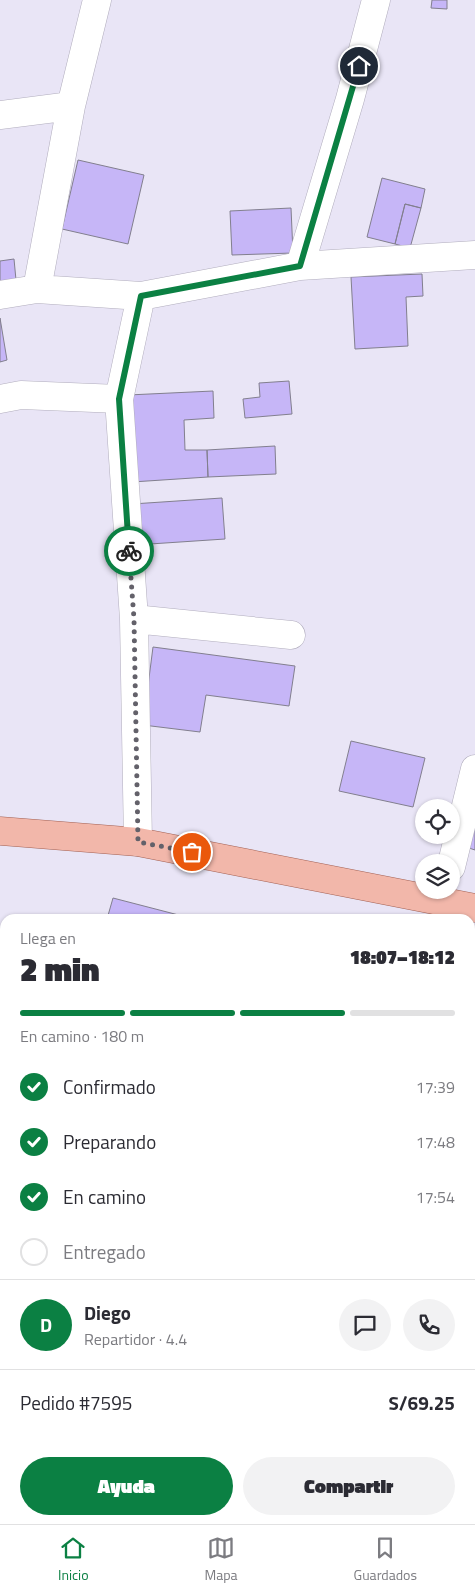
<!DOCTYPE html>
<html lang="es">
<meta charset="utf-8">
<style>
body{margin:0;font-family:"Titillium Web",sans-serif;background:#f2f2f3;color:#2b2b33;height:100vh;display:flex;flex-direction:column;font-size:19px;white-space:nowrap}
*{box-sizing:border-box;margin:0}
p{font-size:16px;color:#7c7c81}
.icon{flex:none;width:28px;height:28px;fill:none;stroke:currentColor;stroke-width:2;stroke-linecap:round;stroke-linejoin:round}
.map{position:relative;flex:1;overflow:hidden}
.side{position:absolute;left:0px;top:914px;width:475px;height:611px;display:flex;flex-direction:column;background:#fff;border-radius:15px 15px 0 0;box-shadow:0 1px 4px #0004}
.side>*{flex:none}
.tools{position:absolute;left:415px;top:799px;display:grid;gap:10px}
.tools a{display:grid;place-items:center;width:45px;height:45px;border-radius:50%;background:#fff;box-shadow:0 1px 4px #0004;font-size:25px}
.pin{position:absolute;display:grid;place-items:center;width:42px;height:42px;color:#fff;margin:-21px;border:2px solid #fff;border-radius:50%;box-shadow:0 1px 5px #0007}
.courier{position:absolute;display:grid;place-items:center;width:50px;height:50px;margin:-25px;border:4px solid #0b8043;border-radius:50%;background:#fff;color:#222;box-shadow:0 1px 6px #0007}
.head em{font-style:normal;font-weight:800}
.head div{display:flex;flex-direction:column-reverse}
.head{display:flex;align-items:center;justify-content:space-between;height:85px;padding:0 20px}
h1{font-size:32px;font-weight:800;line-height:38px}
.bar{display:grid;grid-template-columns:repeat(4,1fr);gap:8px 5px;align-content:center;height:60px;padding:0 20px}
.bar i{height:6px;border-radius:4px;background:#e1e1e2}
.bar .active{background:#0b8043}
.bar p{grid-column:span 4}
.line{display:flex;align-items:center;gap:12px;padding:0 20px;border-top:1px solid #e1e1e2}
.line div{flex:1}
.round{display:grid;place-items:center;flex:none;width:52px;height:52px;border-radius:26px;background:#f2f2f3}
ol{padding:0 20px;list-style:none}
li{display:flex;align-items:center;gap:15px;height:55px}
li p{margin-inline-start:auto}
li .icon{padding:5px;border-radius:50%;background:#0b8043;color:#fff;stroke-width:4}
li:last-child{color:#7c7c81}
li i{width:28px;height:28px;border:2px solid #e1e1e2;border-radius:50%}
.primary-button{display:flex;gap:10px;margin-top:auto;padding:10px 20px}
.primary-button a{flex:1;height:58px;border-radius:30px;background:#0b8043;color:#fff;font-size:20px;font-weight:800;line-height:58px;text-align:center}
.primary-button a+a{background:#f2f2f3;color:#2b2b33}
.dock{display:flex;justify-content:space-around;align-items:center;height:70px;border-top:1px solid #e1e1e2;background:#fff;font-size:14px;color:#7c7c81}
.dock a{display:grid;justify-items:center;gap:2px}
.dock .active{color:#0b8043}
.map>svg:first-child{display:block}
.building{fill:#c6b6f7;stroke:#827f8e}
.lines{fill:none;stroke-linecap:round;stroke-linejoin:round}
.minor-casing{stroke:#b1adbd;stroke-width:29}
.major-casing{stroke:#a26154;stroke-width:29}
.minor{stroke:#fff;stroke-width:28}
.major{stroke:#f2b7aa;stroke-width:28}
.done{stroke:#63616a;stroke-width:5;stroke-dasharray:0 9}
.route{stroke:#0b8043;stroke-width:6}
</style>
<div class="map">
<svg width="475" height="1524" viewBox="0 0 475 1524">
<rect width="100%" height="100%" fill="#e9e5f6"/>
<!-- building -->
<path class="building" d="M432,0H447V9L431,8Z
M78,160L144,175L128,244L62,229Z
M382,178L425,189L421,208L405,204L395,244L367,237Z
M405,204L421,208L410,248L395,244Z
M291,208L293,253L232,255L230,211Z
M14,259L16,280L0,282V261Z
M422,274L423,296L406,297L408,346L355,349L351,277Z
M0,318L7,360L0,362Z
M289,381L292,414L245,418L243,399L260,397L259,383Z
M213,391L214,418L184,420L185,450H207L208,477L132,482L128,395Z
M275,446L276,474L208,477L207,450Z
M222,498L225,539L135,545L132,504Z
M153,647L295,666L289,706L206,695L200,732L143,725Z
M351,741L425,758L413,807L339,791Z
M475,821V850L469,848Z
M113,898L194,919H107Z
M470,955L475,957V1009L470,1008Z"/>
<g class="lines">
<!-- minor casing -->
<g class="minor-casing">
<path id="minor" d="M0,115L71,106
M300,266L475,255
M37,289L71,106L97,0
M0,295L37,289L141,296L300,266L350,99L376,0
M0,399L21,395L119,399
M134,619L291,635
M138,842L134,619L119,399L141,296
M451,867L475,769
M470,1463L475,1460
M349,1524L357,1520"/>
</g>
<!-- major casing -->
<g class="major-casing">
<path id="major" d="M0,831L138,842L475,908"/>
</g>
<!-- minor -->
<use href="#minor" class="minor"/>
<!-- major -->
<use href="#major" class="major"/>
</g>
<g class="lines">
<!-- done -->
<path class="done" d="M129,551L134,619L138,842L192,852"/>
<!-- route -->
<path class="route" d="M129,551L119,399L141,296L300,266L359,66"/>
</g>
</svg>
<div class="tools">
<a><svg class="icon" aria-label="locate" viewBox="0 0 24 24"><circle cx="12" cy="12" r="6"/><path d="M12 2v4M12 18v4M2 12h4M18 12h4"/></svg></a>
<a><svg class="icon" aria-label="layers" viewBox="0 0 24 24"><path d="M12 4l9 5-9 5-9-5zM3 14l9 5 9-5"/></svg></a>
</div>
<div class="pin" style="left:192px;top:852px;background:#ea580c"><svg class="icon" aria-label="bag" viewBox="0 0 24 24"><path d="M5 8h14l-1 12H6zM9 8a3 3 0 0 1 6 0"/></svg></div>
<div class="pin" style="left:359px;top:66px;background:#1f2937"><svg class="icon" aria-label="home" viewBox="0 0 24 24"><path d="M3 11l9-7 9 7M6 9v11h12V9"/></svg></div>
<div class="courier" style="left:129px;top:551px"><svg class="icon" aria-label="bike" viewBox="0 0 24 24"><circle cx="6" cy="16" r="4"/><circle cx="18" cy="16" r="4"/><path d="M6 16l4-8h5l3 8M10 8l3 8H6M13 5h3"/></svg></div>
<section class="side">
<div class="head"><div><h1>2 min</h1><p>Llega en</p></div><em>18:07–18:12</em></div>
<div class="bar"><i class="active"></i><i class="active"></i><i class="active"></i><i></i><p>En camino · 180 m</p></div>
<ol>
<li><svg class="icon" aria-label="check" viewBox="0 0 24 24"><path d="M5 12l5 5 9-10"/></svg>Confirmado<p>17:39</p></li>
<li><svg class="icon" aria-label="check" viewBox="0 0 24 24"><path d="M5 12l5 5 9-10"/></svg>Preparando<p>17:48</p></li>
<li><svg class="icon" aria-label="check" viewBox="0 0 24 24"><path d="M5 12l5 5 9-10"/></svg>En camino<p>17:54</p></li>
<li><i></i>Entregado</li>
</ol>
<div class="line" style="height:90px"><b class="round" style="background:#0b8043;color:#fff">D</b><div><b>Diego</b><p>Repartidor · 4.4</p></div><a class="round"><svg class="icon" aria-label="chat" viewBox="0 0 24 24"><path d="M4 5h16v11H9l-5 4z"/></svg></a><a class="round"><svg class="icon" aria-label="phone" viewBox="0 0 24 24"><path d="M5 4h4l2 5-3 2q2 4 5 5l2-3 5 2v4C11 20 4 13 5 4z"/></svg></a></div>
<div class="line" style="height:65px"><div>Pedido #7595</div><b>S/69.25</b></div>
<div class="primary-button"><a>Ayuda</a><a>Compartir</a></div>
</section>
</div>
<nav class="dock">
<a class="active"><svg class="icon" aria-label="home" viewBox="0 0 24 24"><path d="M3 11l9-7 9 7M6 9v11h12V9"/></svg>Inicio</a>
<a><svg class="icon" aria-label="map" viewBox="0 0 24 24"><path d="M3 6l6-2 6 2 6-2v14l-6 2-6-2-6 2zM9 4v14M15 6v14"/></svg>Mapa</a>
<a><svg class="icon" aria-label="saved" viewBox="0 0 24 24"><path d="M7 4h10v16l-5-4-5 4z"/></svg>Guardados</a>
</nav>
